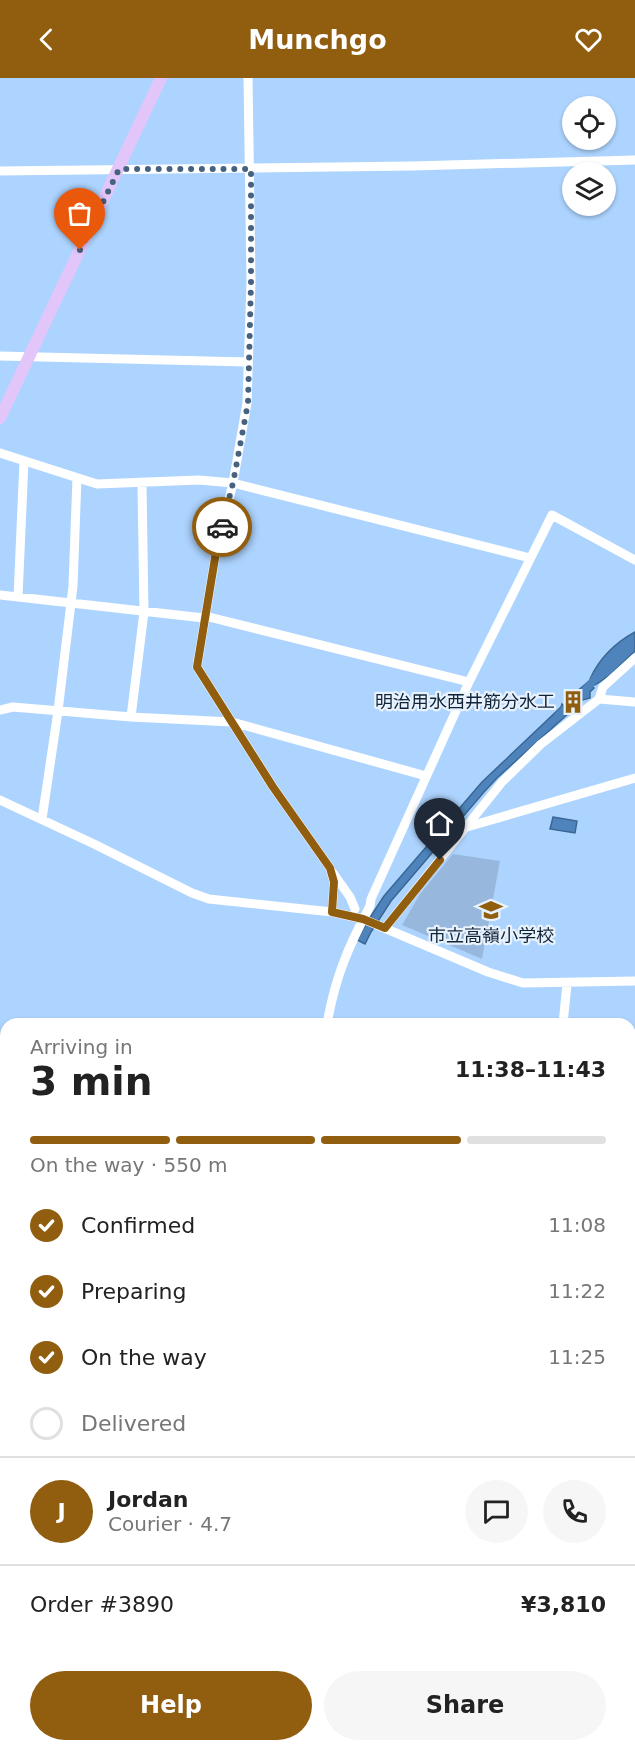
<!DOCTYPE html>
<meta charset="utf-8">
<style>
body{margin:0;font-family:"DejaVu Sans","Noto Sans JP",sans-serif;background:#f6f6f6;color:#222;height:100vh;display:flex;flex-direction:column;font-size:22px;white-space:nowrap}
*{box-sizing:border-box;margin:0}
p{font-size:20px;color:#767676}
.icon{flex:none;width:33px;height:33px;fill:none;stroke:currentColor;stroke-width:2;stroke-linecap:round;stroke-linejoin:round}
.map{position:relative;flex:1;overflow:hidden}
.sheet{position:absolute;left:0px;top:940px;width:636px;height:734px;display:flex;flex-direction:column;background:#fff;border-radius:18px 18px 0 0;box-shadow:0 2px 4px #0004}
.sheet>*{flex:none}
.controls{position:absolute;left:562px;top:18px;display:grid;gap:12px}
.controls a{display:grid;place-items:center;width:54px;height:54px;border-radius:50%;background:#fff;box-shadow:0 2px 4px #0004;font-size:30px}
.pin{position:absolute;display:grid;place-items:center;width:51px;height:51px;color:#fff;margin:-62px -26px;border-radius:50% 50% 50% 0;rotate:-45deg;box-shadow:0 0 6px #0007}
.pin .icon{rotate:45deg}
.courier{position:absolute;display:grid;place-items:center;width:60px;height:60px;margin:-30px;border:4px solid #915e10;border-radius:50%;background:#fff;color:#222;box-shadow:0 2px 8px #0007}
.head em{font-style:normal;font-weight:600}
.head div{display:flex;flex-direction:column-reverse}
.head{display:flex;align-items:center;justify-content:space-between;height:102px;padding:0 30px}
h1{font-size:39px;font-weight:600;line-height:45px}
.bar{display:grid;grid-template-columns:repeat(4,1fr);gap:9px 6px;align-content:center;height:72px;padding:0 30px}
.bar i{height:8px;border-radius:4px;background:#e0e0e0}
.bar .on{background:#915e10}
.bar p{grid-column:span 4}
.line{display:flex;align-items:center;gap:15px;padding:0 30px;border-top:2px solid #e0e0e0}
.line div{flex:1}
.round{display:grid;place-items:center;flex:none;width:63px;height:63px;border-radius:32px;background:#f6f6f6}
ol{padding:0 30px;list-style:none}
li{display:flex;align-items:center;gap:18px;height:66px}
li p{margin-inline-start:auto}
li .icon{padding:6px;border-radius:50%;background:#915e10;color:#fff;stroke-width:4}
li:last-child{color:#767676}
li i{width:33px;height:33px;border:3px solid #e0e0e0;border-radius:50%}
.action{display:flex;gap:12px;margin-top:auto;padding:12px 30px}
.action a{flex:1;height:69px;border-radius:36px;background:#915e10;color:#fff;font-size:24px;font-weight:600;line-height:69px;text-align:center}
.action a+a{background:#f6f6f6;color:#222}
header{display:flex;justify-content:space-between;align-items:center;height:78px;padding:0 30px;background:#915e10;color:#fff;font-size:27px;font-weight:600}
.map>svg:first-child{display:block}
.green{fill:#97b8dc}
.water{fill:#4e84bb;stroke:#3b6794;stroke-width:1.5}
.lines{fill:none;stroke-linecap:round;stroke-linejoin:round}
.stream{stroke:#3b6794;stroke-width:2}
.canal{stroke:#4e84bb;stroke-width:8}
.minor{stroke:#fff;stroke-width:9}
.major{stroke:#e3c6f9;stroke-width:12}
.highway{stroke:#d1a0f5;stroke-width:14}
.done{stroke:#47627e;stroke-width:6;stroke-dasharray:0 10.8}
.route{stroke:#915e10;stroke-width:8}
.labels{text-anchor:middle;stroke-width:4.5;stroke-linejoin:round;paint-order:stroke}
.poi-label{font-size:18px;fill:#102438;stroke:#e8f2fd;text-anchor:end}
</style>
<header><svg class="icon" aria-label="back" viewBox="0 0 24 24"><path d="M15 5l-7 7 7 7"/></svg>Munchgo<svg class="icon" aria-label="heart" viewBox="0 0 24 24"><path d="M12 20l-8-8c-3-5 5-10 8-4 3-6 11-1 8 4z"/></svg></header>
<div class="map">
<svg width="635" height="1673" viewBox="0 0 635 1673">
<rect width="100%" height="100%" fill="#add4ff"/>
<!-- green -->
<path class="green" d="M453,776L500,783L482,881L402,847L420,816Z"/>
<!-- water -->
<path class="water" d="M635,554V573L610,597L595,607L590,601C599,581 615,565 635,554Z
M588,604L594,610L590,614V620L583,622L576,614Z
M562,626L570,634L497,700L484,714L391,823L371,854L365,866L357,862L369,841L384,818L482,704L561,629Z
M553,739L577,743L575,755L550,751Z"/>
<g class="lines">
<!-- stream -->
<path class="stream" d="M457,1668L462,1673"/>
<!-- canal -->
<path class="canal" d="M559,637L580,618L599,596"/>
<!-- minor -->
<path class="minor" d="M248,0L251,203L247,325L233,405L216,474L197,589L273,709L330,790L334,804L332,834
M0,93L412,88L635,82
M0,278L248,284
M0,375L97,406L199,402L233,405L530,480
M0,517L204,540
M18,519L24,383
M205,538L469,604
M599,621L635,624
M0,632L13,629L131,639L232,644L426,698
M131,639L144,534L142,406
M0,722L94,766L192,815L209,821L332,834L363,841L488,894L523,905L635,903
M42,741L58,633L73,508L77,400
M467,749L635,700
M333,795L350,819L355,831
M385,850L502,704L541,666L599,621L603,609L635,580
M327,946C335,900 348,869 370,828L371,821L469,604L552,437L635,482
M563,946L567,906
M630,1098L635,1099
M630,1250H635
M630,1361H635
M630,1406L635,1407
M630,1495L635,1493
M630,1543L635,1541
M630,1582L635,1583
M357,1668C377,1673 403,1670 424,1668
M436,1668L449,1673
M467,1668L474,1673
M253,1673L262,1668"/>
<!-- major -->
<path class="major" d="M0,340L161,0
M0,1517L6,1518
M630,1640L635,1641"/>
<!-- highway -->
<path class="highway" d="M630,1513L635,1511
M630,1529L635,1527
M284,1673L294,1668
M317,1673L326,1668"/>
</g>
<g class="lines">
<!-- done -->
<path class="done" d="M80,172L119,91H251V204L248,325L233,405L222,449"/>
<!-- route -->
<path class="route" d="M222,449L216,474L197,589L273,709L330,790L334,804L332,834L363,841L385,850L440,782"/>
</g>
<!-- icons -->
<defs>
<g id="building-bare" transform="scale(1.8)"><path d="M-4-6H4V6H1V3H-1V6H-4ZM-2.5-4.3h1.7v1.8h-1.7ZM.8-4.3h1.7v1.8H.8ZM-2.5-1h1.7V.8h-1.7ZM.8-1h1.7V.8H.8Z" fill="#915e10" stroke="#e8f2fd" stroke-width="2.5" paint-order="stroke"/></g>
<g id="school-bare" transform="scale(1.8)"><path d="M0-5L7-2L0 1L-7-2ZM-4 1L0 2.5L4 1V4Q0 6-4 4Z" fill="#915e10" stroke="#e8f2fd" stroke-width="2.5" paint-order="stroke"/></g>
</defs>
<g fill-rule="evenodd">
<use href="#building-bare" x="573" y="624"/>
<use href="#school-bare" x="491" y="832"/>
</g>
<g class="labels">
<!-- poi labels -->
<g class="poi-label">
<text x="555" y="630">明治用水西井筋分水工</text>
<text x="491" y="864" text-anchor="middle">市立高嶺小学校</text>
</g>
</g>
</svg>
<div class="controls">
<a><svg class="icon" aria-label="locate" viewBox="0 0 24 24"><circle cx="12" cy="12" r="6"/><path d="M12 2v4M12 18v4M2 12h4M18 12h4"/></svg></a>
<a><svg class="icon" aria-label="layers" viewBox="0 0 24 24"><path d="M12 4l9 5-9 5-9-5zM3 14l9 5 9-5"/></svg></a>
</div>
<div class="pin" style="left:80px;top:172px;background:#ea580c"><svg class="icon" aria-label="bag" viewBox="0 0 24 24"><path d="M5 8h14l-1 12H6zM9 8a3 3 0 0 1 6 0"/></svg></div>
<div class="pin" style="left:440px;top:782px;background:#1f2937"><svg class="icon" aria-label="home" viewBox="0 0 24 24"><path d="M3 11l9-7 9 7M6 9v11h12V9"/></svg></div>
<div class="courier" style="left:222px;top:449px"><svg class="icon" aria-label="car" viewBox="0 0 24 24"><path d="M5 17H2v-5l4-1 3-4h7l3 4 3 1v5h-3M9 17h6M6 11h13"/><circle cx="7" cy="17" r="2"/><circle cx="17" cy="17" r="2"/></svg></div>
<section class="sheet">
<div class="head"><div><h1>3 min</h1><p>Arriving in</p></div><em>11:38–11:43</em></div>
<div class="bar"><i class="on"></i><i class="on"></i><i class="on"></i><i></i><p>On the way · 550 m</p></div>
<ol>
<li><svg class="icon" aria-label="check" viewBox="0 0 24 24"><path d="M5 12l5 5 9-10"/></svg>Confirmed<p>11:08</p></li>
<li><svg class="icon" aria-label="check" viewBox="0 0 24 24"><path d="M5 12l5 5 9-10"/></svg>Preparing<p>11:22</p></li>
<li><svg class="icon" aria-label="check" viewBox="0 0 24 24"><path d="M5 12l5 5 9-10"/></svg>On the way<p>11:25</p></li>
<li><i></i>Delivered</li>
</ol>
<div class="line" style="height:108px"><b class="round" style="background:#915e10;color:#fff">J</b><div><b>Jordan</b><p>Courier · 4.7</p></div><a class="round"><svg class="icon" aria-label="chat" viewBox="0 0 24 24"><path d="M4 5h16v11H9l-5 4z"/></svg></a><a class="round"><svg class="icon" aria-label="phone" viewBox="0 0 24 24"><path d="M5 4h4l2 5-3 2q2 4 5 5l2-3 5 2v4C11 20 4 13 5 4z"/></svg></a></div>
<div class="line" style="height:78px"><div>Order #3890</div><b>¥3,810</b></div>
<div class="action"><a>Help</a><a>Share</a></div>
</section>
</div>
